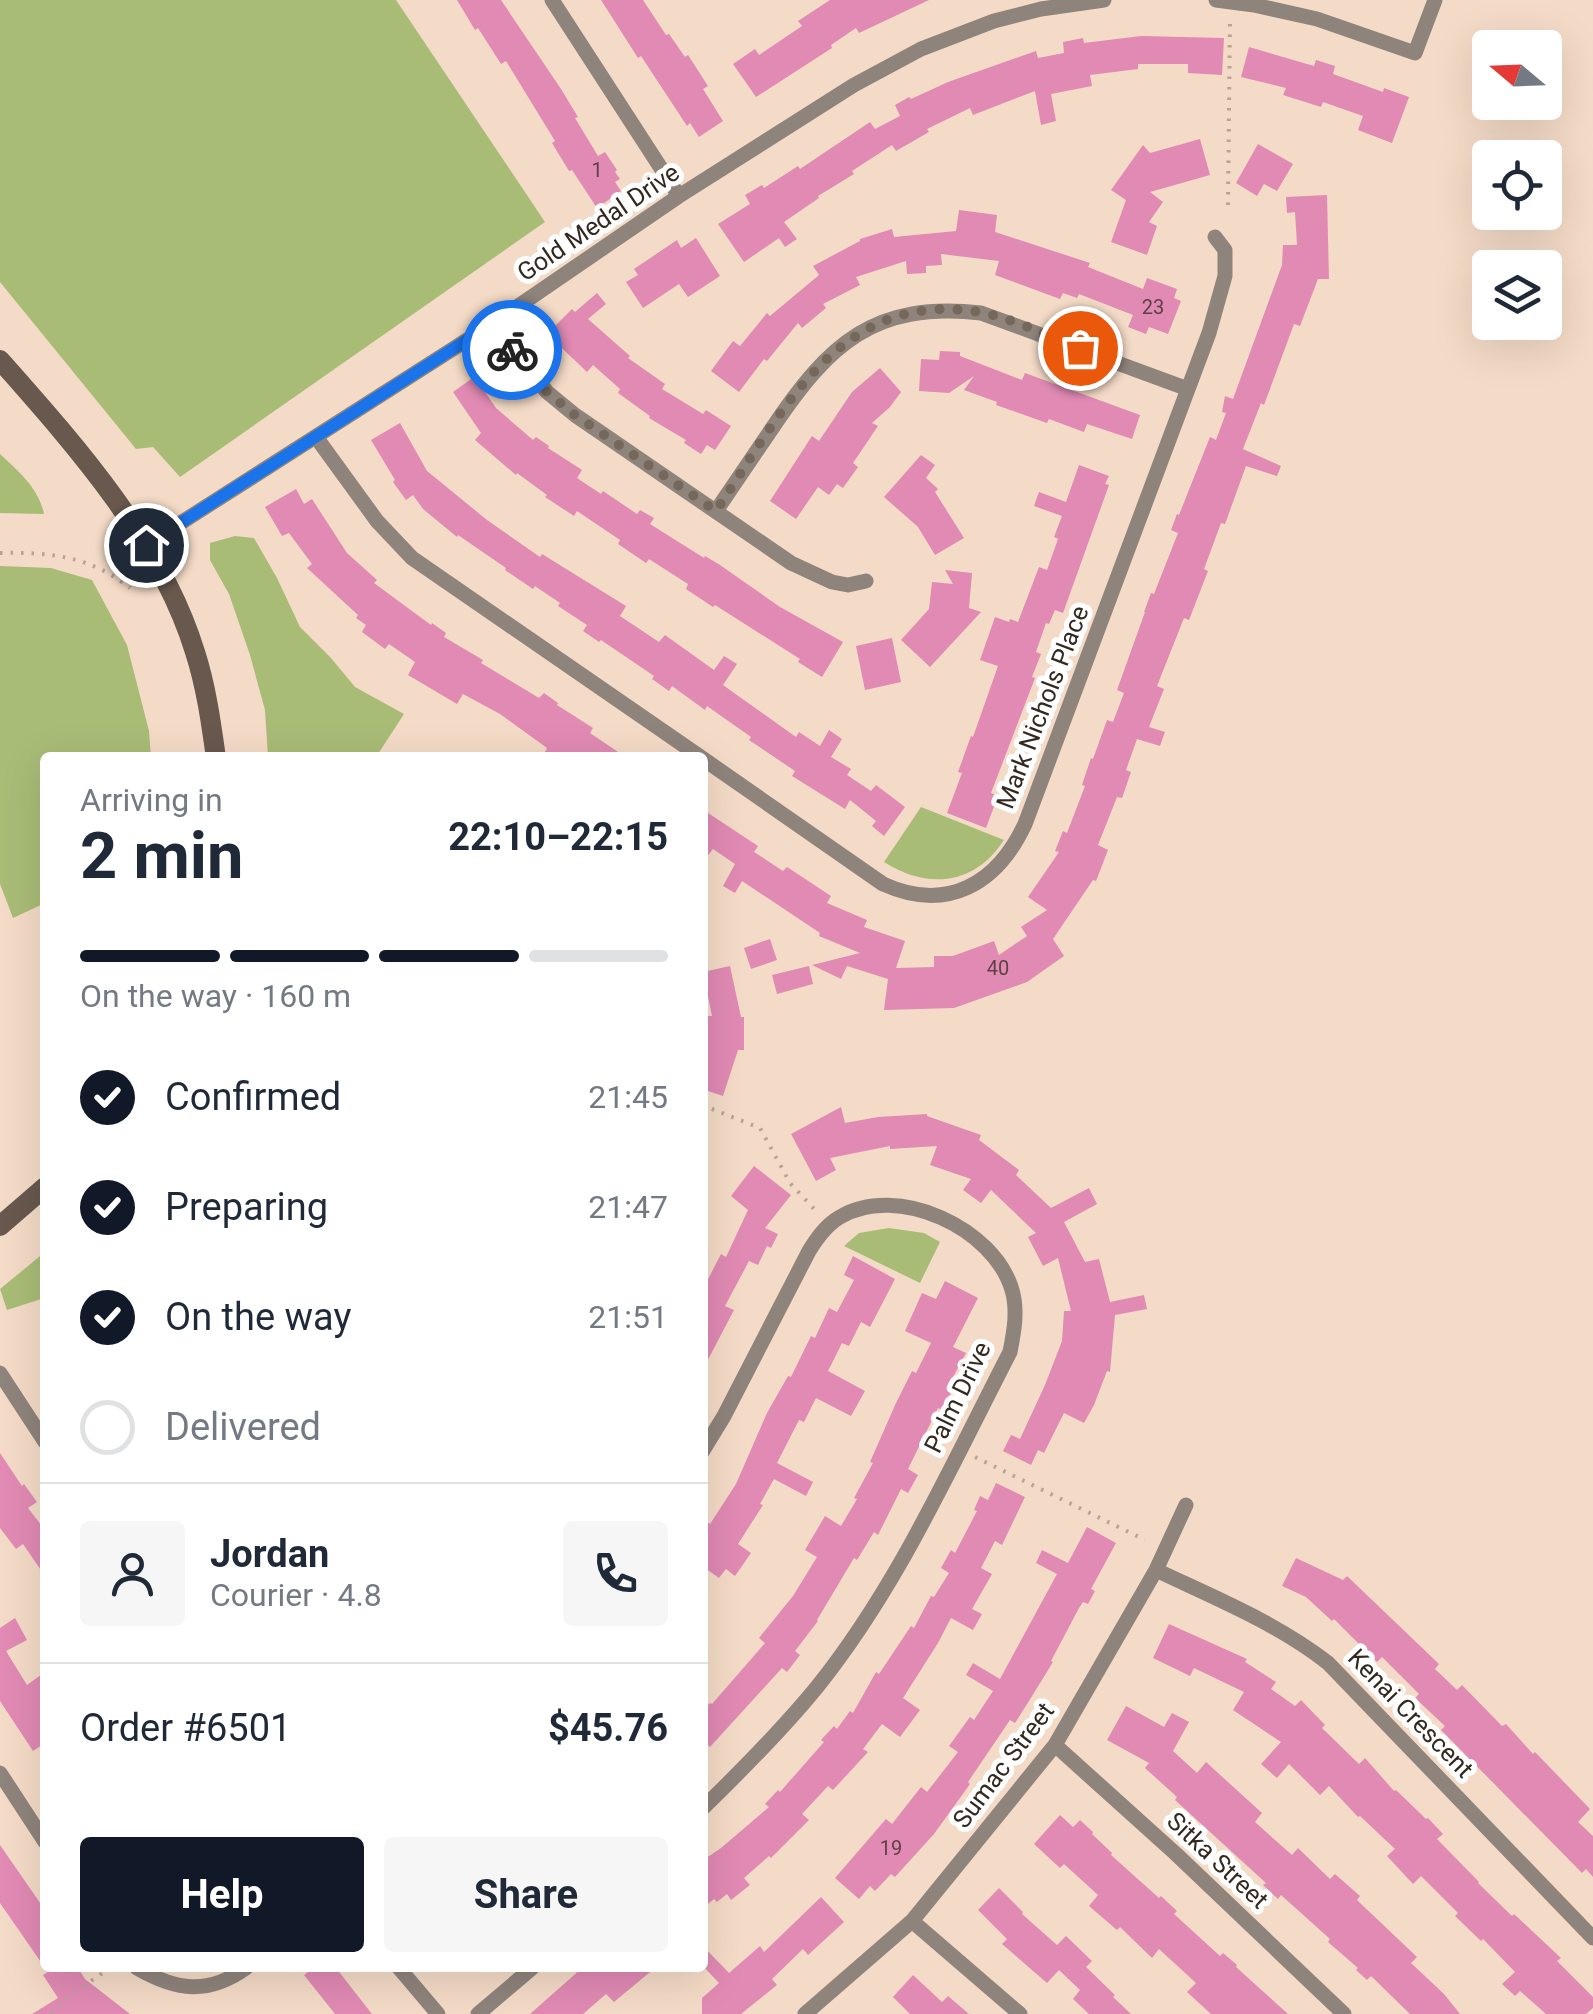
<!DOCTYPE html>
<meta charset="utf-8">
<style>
body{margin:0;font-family:Roboto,sans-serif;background:#f6f6f7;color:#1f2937;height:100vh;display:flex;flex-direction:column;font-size:38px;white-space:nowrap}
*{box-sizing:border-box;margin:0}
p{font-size:32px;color:#747a83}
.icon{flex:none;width:55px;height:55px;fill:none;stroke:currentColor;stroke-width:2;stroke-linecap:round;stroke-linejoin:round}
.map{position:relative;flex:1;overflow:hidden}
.sheet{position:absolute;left:40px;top:752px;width:668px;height:1220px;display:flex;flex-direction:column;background:#fff;border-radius:10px;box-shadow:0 10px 40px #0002}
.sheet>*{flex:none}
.needle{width:65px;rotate:289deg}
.buttons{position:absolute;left:1472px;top:30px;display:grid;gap:20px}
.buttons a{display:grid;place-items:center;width:90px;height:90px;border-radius:10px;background:#fff;box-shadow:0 10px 40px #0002;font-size:50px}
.pin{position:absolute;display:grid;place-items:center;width:85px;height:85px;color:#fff;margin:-42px;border:5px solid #fff;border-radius:50%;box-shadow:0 2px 10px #0007}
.courier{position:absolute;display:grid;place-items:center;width:100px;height:100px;margin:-50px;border:8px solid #1a73e8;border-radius:50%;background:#fff;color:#222;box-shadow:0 2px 12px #0007}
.head em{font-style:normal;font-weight:700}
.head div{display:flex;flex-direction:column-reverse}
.head{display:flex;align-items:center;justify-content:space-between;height:170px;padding:0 40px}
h1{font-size:65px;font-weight:700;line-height:75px}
.bar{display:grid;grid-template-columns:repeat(4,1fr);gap:15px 10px;align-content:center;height:120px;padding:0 40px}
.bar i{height:12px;border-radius:8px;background:#e0e1e3}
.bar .current{background:#111827}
.bar p{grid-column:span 4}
.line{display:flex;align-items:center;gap:25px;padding:0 40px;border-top:2px solid #e0e1e3}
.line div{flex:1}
.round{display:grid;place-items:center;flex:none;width:105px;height:105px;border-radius:10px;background:#f6f6f7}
ol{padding:0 40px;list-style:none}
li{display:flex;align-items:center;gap:30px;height:110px}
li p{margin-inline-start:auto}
li .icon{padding:10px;border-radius:50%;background:#111827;color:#fff;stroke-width:4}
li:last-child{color:#747a83}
li i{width:55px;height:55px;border:5px solid #e0e1e3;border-radius:50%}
.button{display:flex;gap:20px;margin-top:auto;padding:20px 40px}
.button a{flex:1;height:115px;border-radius:10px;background:#111827;color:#fff;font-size:40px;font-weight:700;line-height:115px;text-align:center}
.button a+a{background:#f6f6f7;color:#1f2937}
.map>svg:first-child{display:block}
.green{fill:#a9bc76}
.building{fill:#e18ab4}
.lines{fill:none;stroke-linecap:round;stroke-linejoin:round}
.path{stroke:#b8a494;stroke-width:4;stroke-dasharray:2.5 8;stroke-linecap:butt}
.street{stroke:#8f847c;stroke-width:15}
.secondary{stroke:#68584e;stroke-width:20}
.done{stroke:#76675b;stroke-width:10;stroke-dasharray:0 18}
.route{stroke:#1a73e8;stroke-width:12}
.labels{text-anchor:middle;stroke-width:10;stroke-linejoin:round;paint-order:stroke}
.number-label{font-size:20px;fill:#5e4146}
.street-label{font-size:25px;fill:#322921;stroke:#fff}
</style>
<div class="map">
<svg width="1593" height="2014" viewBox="0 0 1593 2014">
<rect width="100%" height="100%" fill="#f4dbc7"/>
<!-- green -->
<path class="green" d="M0,0H396L545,222L180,477L153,447L136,449L0,282Z
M0,454C18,471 39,488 44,514L0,513Z
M235,536L254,538L277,578L300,627L331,658L355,687L404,714L376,757H268L265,710L250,655L229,594L210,560V543Z
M0,566L51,568L92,580L127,645L149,731L151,757L45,758V903L13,918L0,884Z
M921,807L1004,840C975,885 928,890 884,862Z
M889,1228L924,1233L940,1242L920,1283L844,1246L859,1233Z
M45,1252V1295L41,1299L7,1310L0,1289Z"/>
<!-- building -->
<path class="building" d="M457,0H501L561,89L578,117L575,118L598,156L605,152L617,170L615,172L620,179L615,182L621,191L597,208L572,170L569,171L552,143L555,141L506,61L501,64L478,28L475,30Z
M601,0H643L666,35L669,34L685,57L688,55L708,86L703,89L723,121L699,137L690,123L687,126L641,56L638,58Z
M830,0H929L859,33L856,28L831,45L832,48L756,97L733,64L755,49L759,55L802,26L798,21Z
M1141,36L1224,38L1222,75L1188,73V64H1138V69L1090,75L1092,86L1051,94L1056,121L1041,125L1035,91L973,115L970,108L927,129L929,132L896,151L892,145L852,171L854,174L818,196L819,198L784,222L797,239L785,247L779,238L744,262L718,224L750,204L745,195L762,185L764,188L798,166L800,169L870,122L875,129L900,116L895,105L909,97L911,99L948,82L1036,51L1038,58L1064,53L1063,42L1083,38L1084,43Z
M1249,47L1314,66L1316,60L1335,66L1333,74L1383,92L1384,88L1409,97L1392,143L1358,130L1363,116L1323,102L1321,107L1283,95L1286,88L1241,77Z
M1200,139L1210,175L1150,192L1163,202L1149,222L1157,226L1147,255L1111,242L1126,200L1111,190L1143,145L1150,153Z
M1258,144L1293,164L1277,191L1264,184L1257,196L1236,183Z
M1327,195L1329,279H1318L1300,326L1294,324L1264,405L1261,403L1243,449L1281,466L1277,476L1246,466L1225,524L1221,523L1204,569L1208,571L1189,620L1184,618L1157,686L1164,689L1149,727L1165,732L1160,746L1137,739L1126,770L1131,772L1122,798L1117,797L1098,845L1108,850L1096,881L1093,880L1053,939L1064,956L1027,982L954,1008L884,1010L888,979L847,966L841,979L812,965L860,953L819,936L820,933L742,881L735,893L723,886L735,864L713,849L702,863V809L758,846L754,852L783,871L787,867L831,896L827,903L867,920L864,927L905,941L896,968L934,967V956H953L994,941L999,955L1027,936L1021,927L1047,910L1028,897L1059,852L1055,851L1063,831L1067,833L1085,786L1082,785L1091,758L1093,759L1107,720L1113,722L1124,693L1117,690L1145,612H1144L1151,593L1154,594L1178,533L1171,530L1177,514L1179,515L1210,437L1216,440L1226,413L1222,412L1225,396L1233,399L1282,265L1283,245H1297L1295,212L1287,213L1286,197Z
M959,210L997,215L995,232L1090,263L1088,267L1143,289L1147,278L1177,289L1174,298L1181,301L1168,334L1149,327L1146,334L1128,327L1133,315L1079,294L1077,298L1063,293L1060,299L995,275L999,261L941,254L942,265L926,266V273L907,274L906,261L856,277L860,285L823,304L826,308L802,328L798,323L767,361L764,359L739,392L711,371L733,341L740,346L767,313L770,316L819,275L813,266L860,241V239L892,229L894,237L956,231Z
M696,238L720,276L688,297L679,284L643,308L626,282L638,275L634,269L677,240L681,248Z
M597,293L606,304L588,319L630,356L628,358L665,384L662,389L703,414L706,410L731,426L715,450L707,445L701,454L684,443L686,440L649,418L650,416L618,393L620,389L593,365L587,372L547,334L572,309L575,312Z
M940,351L960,352V356L1022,380L1025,373L1140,415L1132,439L1087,424L1084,432L1049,419L1047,423L996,405L997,402L964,390L974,376L949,393L919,391L921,359L939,360Z
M880,368L901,392L890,407L872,423L878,426L853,463L858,467L843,488L837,484L829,495L818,487L796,519L770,501L812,436L819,441L852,392Z
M481,372L492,388L485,392L496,408L533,440L536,437L549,446L548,448L582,470L577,478L601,494L603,491L637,514L640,510L654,518L650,524L704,558L705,556L720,565L780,607L843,642L822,677L798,662L800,659L715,605L713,607L686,589L688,584L649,559L646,563L618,544L620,540L577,511L574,516L545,497L547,495L517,473L516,475L475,440L481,433L453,392Z
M400,423L427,471L487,520L540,557L542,554L626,606L620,616L659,642L665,635L714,670L724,656L737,664L723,685L796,737L799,732L820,746L829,730L842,739L831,757L851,769L847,775L871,791L876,785L905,807L884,836L872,826L876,821L850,800L845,809L792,776L795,771L749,740L751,737L707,706L705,710L672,686L669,691L652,679L654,676L601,640L599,642L583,631L587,625L558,606L560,603L535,586L533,589L505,570L506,568L458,535L457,537L423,509L413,495L406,500L393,482L395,480L371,440Z
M921,455L935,465L926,478L938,489L935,492L964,538L935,555L918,527L884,497Z
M1079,465L1109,476L1105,484L1109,485L1063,613L1055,610L1049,624L1046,623L1036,652L1041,654L1032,677L1035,678L991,793L998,796L986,828L947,813L962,773L958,772L971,736L973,737L998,666L980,660L995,617L1009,622L1010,619L1018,622L1039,567L1047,570L1058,539L1054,537L1062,516L1034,506L1039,492L1066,502Z
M296,489L304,504L312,499L347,553L377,580L374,583L431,625L432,623L446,633L444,637L483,660L481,663L539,698L544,693L558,703L557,705L593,728L590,733L627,758H542L547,748L500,714L463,694L457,704L408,675L415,662L389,644L385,649L362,632L366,625L356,618L358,615L307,568L312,564L289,533L282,536L265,507Z
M945,570L972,573L969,608L981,612L930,667L901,640L929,609L932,582L953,584Z
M892,638L901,682L865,690L856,646Z
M770,939L777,960L751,969L744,948Z
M730,966L741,1017H744V1050H738L723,1096L702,1089L703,1016H712L703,972Z
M809,966L813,984L777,994L772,975Z
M841,1107L845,1123L878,1117L927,1114V1116L981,1135L979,1140L1019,1170L1016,1175L1051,1208L1089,1188L1097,1204L1064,1222L1085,1262L1099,1259L1110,1302L1144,1295L1147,1309L1115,1315L1110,1372L1107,1371L1094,1405L1084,1423L1064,1413L1044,1453L1038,1450L1031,1465L1003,1451L1011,1435L1020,1439L1045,1385L1062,1341L1064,1311H1071L1058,1258L1043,1266L1028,1237L1036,1233L991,1190L981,1203L963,1190L971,1179L930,1165L937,1146L890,1149V1146L830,1158L836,1170L816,1181L791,1134Z
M754,1166L791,1195L765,1228L778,1234L771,1248L767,1246L758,1265L749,1261L725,1306L734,1310L702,1371V1301L708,1289L704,1287L721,1254L726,1257L748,1210L731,1196Z
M853,1256L895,1279L870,1327L861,1322L849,1346L842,1343L828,1371L865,1391L851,1416L816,1398L804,1422L799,1420L777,1463L813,1482L806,1496L774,1479L760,1504L763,1505L738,1544L751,1553L735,1576L726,1569L719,1578L702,1566V1518L710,1524L736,1484L767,1413L788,1376L791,1377L811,1336L815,1338L829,1308L837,1312L854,1280L844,1275Z
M945,1281L978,1298L953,1347L966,1353L947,1388L952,1391L942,1410L938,1408L908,1469L918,1475L908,1493L901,1489L878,1535L874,1532L857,1560L854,1558L817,1620L818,1621L795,1651L800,1655L787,1672L782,1668L710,1747L702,1740V1711L710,1703L712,1704L765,1643L759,1638L793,1596L817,1557L805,1550L825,1516L841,1526L857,1499L854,1498L873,1463L870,1462L896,1403L912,1371L916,1373L931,1343L905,1331L922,1293L936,1299Z
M0,1453L22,1486L24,1484L37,1502L28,1508L45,1530V1576L23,1544L16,1549L0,1528Z
M996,1483L1025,1497L1002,1545L995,1541L981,1568L992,1574L972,1609L982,1614L973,1630L951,1618L938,1643L903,1698L920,1710L900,1737L882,1724L863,1749L868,1752L833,1790L828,1786L802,1814L809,1820L771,1858L769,1856L744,1878L750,1885L731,1900L727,1894L717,1902L714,1899L702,1909V1861L721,1848L769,1807L765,1804L778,1790L780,1792L824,1742L821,1740L834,1726L837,1729L850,1711L853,1713L876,1672L879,1674L911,1626L914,1628L931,1596L934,1597L949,1573L941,1568L951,1550L955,1553L977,1511L974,1510L980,1496L988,1500Z
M1087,1527L1116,1543L1091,1589L1095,1591L1088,1604L1083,1602L1079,1608L1051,1661L1053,1662L1029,1701L1015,1723L1010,1720L968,1782L970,1784L934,1834L895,1877L891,1874L875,1891L870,1886L859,1899L835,1878L886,1819L892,1824L921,1787L927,1792L958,1752L949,1746L970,1717L974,1720L993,1691L966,1675L973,1663L1000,1679L1057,1574L1036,1563L1042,1550L1068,1563Z
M1296,1558L1343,1580L1347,1576L1439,1664L1435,1669L1457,1690L1462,1685L1502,1726L1506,1724L1533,1754L1535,1752L1590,1809L1578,1822L1593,1836V1877L1586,1869L1582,1873L1451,1740L1441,1730L1445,1726L1415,1698L1419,1694L1382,1657L1377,1662L1334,1619L1332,1621L1306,1597L1282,1586Z
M15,1618L27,1640L6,1651L27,1685L45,1672V1743L33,1751L0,1701V1628Z
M1169,1624L1247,1659L1245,1662L1276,1682L1271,1689L1295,1706L1301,1700L1325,1725L1322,1728L1359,1764L1365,1758L1394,1791L1396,1790L1426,1819L1428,1818L1443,1834L1437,1839L1479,1882L1478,1883L1512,1916L1514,1914L1561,1958L1557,1961L1593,1997V2008L1586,2014H1546L1520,1991L1515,1996L1502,1984L1515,1972L1483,1939L1481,1941L1455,1916L1458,1913L1421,1876L1413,1884L1387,1856L1395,1849L1360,1816L1358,1817L1329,1786L1320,1795L1289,1764L1277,1778L1261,1764L1281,1742L1233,1710L1244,1692L1194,1668L1190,1676L1153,1658Z
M1126,1706L1164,1727L1172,1713L1189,1722L1173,1751L1197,1773L1206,1762L1262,1813L1255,1822L1292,1855L1298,1848L1330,1879L1335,1874L1360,1896L1357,1900L1417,1957L1411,1963L1444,1994L1460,2014H1410L1371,1976L1367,1980L1356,1970L1358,1968L1328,1942L1330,1939L1281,1895L1278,1899L1263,1885L1266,1883L1175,1800L1177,1797L1145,1768L1149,1763L1107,1740Z
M1060,1815L1073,1827L1080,1820L1093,1832L1092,1834L1112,1853L1111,1855L1159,1898L1161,1896L1177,1911L1174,1914L1220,1956L1223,1953L1237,1965L1236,1967L1288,2014H1211L1187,1992L1196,1983L1159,1949L1152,1958L1120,1927L1117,1930L1089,1906L1098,1895L1064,1864L1060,1868L1034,1844Z
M0,1845L45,1910V1968L0,1903Z
M999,1888L1023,1912L1022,1914L1057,1945L1066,1936L1092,1961L1086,1967L1115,1995L1113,1997L1131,2014H1089L1073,1999L1080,1990L1059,1970L1047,1983L1002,1944L1007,1939L978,1910Z
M821,1897L844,1922L808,1955L803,1949L772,1979L777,1985L741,2014H702V1998L719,1983L702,1965V1945L729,1973L760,1946L764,1952Z
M54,1968H78L85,1979L130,2014H32L58,1998L43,1975Z
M314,1968H336L372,2014H335L304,1975Z
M582,1968H655L614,2002L606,1994L583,2014H530Z
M913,1975L942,2002L948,1996L969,2014H910L893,1997Z"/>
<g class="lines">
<!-- path -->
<path class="path" d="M1228,205L1230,18
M0,553C50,552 90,556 130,588
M702,1105L760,1128L790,1183L816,1211
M975,1457L1145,1540
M51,2014L67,1997L107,1970"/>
<!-- street -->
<path class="street" d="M552,0L679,196
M1216,0L1254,5L1317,19L1415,53L1435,0
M492,324L547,392L575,415L791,563L832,582L848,585L866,581
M316,437L377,521L412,558L702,758
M716,511C735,483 754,455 773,427C829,344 874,301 981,313L1188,389
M146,545L492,324L679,196L854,85L921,49L994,21L1041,9L1104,0
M702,758L883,884C947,913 997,884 1025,824L1209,333L1225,276V250L1215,237
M0,1373L45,1442
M702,1452L724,1416L809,1251C817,1238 826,1225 840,1217C897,1183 994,1228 1012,1290C1018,1310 1014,1332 1010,1352C951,1466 898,1586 817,1687C782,1730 742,1770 702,1809
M1156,1570C1215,1598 1277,1623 1328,1663L1593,1938
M1055,1745L1176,1854L1344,2014
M0,1773L45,1842
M912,1921L1020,2014
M137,1968C177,1991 208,1995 246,1968
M399,1968L438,2014
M478,2014L532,1968
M805,2014L912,1921L1055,1745L1156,1570L1186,1505"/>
<!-- secondary -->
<path class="secondary" d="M0,360C76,446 161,541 195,652C206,686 211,722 216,758
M0,1226L45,1187"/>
</g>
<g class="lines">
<!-- done -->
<path class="done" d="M512,350L547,392L575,415L716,511C781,414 839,289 978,312C1013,318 1047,336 1080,348"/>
<!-- route -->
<path class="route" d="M146,545L492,324L512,350"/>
</g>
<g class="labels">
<!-- number labels -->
<g class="number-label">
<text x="597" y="177">1</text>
<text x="1153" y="314">23</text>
<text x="998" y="975">40</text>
<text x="891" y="1855">19</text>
</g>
<!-- street labels -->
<g class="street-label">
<text transform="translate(598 222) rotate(-34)" y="9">Gold Medal Drive</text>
<text transform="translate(1042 707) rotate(-69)" y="9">Mark Nichols Place</text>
<text transform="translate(957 1397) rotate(-64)" y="9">Palm Drive</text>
<text transform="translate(1411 1713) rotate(46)" y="9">Kenai Crescent</text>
<text transform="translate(1003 1765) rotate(-53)" y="9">Sumac Street</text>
<text transform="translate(1218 1860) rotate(43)" y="9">Sitka Street</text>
</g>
</g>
</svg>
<div class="buttons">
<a><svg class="needle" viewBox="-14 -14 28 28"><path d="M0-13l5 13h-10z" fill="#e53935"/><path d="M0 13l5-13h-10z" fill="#747a83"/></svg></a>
<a><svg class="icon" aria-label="locate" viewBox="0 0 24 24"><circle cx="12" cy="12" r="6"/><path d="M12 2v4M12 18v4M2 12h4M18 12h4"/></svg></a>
<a><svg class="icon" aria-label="layers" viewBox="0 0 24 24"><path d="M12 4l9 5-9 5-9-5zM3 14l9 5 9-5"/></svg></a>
</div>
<div class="pin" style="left:1080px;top:348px;background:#ea580c"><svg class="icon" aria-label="bag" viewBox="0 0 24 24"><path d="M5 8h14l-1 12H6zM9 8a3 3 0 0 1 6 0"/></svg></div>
<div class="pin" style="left:146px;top:545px;background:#1f2937"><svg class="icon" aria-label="home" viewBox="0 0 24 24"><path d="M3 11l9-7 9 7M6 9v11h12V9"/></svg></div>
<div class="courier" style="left:512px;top:350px"><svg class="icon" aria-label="bike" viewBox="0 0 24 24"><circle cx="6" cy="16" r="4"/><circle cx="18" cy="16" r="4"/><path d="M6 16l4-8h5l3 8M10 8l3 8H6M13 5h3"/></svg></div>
<section class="sheet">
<div class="head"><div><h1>2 min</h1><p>Arriving in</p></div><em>22:10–22:15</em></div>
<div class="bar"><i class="current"></i><i class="current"></i><i class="current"></i><i></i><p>On the way · 160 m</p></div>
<ol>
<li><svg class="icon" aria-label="check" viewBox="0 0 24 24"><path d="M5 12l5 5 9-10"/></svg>Confirmed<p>21:45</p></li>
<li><svg class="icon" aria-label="check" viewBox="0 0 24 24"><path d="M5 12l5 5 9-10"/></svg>Preparing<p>21:47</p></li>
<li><svg class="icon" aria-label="check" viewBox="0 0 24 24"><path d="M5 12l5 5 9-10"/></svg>On the way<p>21:51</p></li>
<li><i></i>Delivered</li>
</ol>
<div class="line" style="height:180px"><a class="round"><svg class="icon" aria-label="person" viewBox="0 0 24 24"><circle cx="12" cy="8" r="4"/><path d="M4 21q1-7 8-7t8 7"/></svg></a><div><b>Jordan</b><p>Courier · 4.8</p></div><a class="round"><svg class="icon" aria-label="phone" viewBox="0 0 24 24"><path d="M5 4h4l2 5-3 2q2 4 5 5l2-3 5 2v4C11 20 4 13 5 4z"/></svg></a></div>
<div class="line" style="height:130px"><div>Order #6501</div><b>$45.76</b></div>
<div class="button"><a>Help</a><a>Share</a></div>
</section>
</div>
